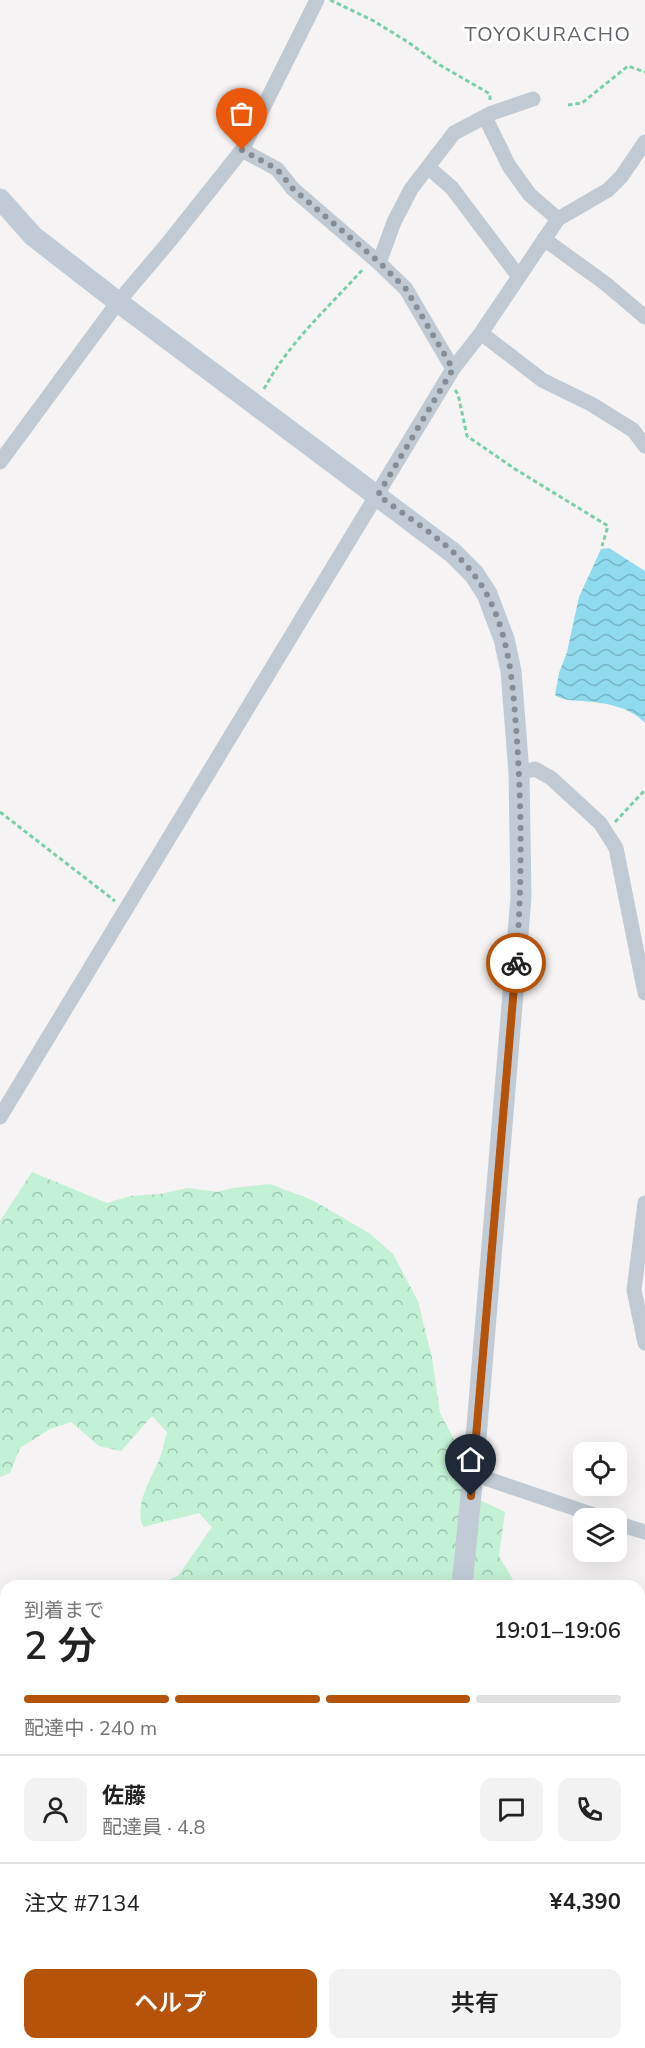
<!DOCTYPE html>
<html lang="ja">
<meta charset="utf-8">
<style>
body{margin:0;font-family:"Nunito Sans","Noto Sans JP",sans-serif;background:#f2f2f2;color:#222;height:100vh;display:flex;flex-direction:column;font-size:22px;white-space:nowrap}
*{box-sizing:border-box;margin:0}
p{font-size:20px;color:#767676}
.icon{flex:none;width:33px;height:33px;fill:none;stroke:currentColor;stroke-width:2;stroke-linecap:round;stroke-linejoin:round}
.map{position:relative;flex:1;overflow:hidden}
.side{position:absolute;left:0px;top:1580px;width:645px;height:470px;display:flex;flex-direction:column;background:#fff;border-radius:18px 18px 0 0;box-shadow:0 6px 24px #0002}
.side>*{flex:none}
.buttons{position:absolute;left:573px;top:1442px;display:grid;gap:12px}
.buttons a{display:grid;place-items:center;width:54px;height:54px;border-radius:12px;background:#fff;box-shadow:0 6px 24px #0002;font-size:30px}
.pin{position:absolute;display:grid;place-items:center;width:51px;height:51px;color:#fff;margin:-62px -26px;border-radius:50% 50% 50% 0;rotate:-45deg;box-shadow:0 0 6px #0007}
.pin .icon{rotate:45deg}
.courier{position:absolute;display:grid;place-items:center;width:60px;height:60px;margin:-30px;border:4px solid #b45309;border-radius:50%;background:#fff;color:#222;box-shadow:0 2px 8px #0007}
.summary em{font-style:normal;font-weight:600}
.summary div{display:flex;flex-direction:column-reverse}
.summary{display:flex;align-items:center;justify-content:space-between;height:102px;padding:0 24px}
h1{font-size:39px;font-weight:600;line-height:45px}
.bar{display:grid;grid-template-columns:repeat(4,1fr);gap:9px 6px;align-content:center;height:72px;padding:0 24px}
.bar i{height:8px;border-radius:4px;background:#e0e0e0}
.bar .current{background:#b45309}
.bar p{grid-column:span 4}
.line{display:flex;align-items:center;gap:15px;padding:0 24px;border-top:2px solid #e0e0e0}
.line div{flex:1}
.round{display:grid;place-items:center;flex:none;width:63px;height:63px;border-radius:12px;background:#f2f2f2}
.primary-button{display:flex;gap:12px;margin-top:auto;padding:12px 24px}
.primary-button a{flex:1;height:69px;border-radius:12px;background:#b45309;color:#fff;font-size:24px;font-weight:600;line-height:69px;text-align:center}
.primary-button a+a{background:#f2f2f2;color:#222}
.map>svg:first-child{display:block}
.forest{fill:url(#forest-crowns)}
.water{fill:url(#water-waves)}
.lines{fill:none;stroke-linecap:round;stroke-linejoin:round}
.path{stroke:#7ad0a6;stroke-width:3;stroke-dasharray:4.5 3;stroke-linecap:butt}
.street{stroke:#c1cad2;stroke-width:15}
.secondary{stroke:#c1cbd6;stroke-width:21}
.done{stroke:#868d94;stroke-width:6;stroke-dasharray:0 10.8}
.route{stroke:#b45309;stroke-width:8}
.labels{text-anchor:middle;stroke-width:6;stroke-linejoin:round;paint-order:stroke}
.quarter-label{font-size:20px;letter-spacing:1.5px;fill:#5f6368;stroke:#fff}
</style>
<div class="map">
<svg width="645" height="2048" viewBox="0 0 645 2048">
<defs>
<pattern id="forest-crowns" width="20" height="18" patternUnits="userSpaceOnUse" patternTransform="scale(1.5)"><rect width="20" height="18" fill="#c3f1d5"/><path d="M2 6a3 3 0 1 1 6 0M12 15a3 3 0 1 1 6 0" fill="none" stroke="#a0c6b0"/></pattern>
<pattern id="water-waves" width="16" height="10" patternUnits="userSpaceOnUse" patternTransform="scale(1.5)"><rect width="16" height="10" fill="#90daee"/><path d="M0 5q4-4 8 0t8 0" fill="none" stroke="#78b4c4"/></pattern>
</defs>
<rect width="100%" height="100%" fill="#f5f3f3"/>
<!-- forest -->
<path class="forest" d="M32,1172L107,1203L130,1196L160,1194L188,1188L217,1192L233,1188L270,1184L312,1200L369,1233L393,1254L418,1301L432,1358L440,1413L458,1447L474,1497L505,1512L499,1556L516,1585H157L178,1576L212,1527L199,1513L143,1527C134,1504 150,1481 159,1460C163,1451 164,1441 167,1432L152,1416L121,1451L99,1446L71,1422L50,1429L20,1448L10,1473L0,1477V1221Z
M191,2043H249L239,2048H197Z"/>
<!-- water -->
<path class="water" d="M609,548L645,571V723C629,706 605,703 583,701C572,700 564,701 555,695L559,673L567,652L579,597L601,549Z
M0,1701L6,1705V1945L0,1943Z
M645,1826V2048H614V2043H639V1860Z"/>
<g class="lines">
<!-- path -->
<path class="path" d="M330,0L372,20L408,42L438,64L490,94V100
M568,105L582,103L628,66L645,72
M264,389C289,342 329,307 364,268
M455,390L458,394L467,436L515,469L608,526L602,546
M0,812L115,901
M615,822L645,790
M0,1953L6,1955
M45,2043L47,2048"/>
<!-- street -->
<path class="street" d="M485,117L509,166L530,195L558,219
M242,150L277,169L293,189L379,263L406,289L453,369
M428,167L452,188L519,277
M544,239L606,284L645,317
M379,263L394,222L411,189L454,133L492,113L533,99
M481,333L542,380L591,404L633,430L645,446
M0,462L118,302L168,243L242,150L317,0
M519,773L535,769L551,778L600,823L616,848L645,993
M0,1117L453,369L481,333L558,219L608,190L621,177L645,142
M645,1203L634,1290L645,1343
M473,1474L603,1518
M616,1523L645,1532
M639,1746L645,1708
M598,2048L599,2043"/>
<!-- secondary -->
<path class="secondary" d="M0,199L33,236L118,302L453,553L474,574L487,594L504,639L511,671L519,773L521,897L473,1474L462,1586
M419,2048V2043"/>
</g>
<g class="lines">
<!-- done -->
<path class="done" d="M242,150L277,169L293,189L379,262L406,289L453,369L378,495C409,519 452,544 475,576C510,623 513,685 517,741C522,815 522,889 516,963"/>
<!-- route -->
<path class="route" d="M471,1496L516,963"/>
</g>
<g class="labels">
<!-- quarter labels -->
<g class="quarter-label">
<text x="548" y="41">TOYOKURACHO</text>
</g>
</g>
</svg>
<div class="buttons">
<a><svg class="icon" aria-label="locate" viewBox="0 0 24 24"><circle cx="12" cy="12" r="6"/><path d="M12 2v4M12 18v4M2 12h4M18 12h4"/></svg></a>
<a><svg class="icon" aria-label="layers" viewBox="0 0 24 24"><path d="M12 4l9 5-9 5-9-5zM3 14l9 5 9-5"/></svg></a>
</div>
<div class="pin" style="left:242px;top:150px;background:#ea580c"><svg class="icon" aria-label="bag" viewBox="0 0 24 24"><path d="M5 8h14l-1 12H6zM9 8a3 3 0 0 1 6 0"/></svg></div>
<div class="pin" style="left:471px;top:1496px;background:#1f2937"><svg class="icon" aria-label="home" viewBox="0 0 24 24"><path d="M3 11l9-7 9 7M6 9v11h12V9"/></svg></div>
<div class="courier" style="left:516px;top:963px"><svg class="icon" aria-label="bike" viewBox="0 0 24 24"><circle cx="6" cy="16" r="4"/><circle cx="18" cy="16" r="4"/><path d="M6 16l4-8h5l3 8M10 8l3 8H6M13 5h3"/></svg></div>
<section class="side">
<div class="summary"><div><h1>2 分</h1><p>到着まで</p></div><em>19:01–19:06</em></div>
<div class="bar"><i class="current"></i><i class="current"></i><i class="current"></i><i></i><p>配達中 · 240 m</p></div>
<div class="line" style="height:108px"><a class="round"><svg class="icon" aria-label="person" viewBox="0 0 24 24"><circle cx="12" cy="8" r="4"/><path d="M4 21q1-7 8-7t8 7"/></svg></a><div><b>佐藤</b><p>配達員 · 4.8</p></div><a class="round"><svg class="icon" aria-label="chat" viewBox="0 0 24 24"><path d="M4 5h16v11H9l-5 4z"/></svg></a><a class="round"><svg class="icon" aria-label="phone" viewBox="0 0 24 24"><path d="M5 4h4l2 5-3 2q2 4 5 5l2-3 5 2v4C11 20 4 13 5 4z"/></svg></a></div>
<div class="line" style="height:78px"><div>注文 #7134</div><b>¥4,390</b></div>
<div class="primary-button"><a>ヘルプ</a><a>共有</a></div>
</section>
</div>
